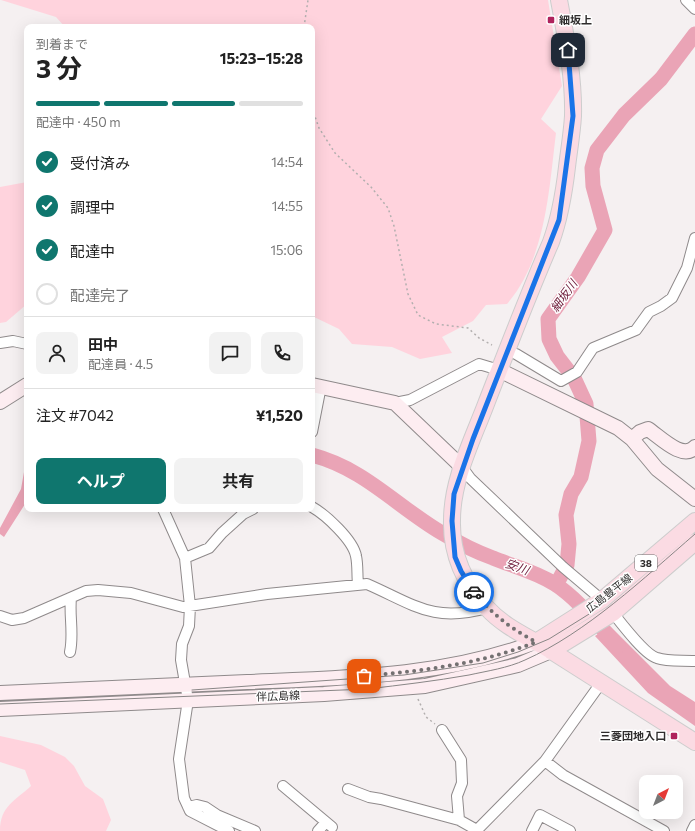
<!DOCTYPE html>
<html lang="ja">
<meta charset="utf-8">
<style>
body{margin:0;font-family:Commissioner,"Noto Sans JP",sans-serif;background:#f2f2f2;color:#222;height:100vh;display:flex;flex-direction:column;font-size:15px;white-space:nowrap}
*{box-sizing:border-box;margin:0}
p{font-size:13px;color:#767676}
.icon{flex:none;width:22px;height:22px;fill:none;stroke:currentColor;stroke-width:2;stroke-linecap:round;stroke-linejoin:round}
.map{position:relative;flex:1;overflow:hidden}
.sheet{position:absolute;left:24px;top:24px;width:291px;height:488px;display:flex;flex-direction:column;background:#fff;border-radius:8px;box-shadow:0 4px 16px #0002}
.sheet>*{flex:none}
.needle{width:26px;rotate:42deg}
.controls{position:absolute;left:639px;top:775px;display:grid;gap:8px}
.controls a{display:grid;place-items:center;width:44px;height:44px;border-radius:8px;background:#fff;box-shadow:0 4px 16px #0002;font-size:20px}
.pin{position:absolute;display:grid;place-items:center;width:34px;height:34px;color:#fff;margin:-17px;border-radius:8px;box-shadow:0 2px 6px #0006}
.courier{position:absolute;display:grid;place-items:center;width:40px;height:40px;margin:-20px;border:3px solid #1a73e8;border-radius:50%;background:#fff;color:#222;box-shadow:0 1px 5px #0007}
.headline em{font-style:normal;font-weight:700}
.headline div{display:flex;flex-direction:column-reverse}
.headline{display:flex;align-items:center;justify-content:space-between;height:68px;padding:0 12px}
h1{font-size:26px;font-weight:700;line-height:30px}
.bar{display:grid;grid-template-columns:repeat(4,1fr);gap:6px 4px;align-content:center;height:48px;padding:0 12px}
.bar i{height:5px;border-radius:3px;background:#e0e0e0}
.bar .current{background:#0f766e}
.bar p{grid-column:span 4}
.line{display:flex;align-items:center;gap:10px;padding:0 12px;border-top:1px solid #e0e0e0}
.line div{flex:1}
.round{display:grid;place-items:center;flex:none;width:42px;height:42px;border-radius:8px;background:#f2f2f2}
ol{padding:0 12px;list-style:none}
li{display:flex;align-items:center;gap:12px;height:44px}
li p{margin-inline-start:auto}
li .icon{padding:4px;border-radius:50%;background:#0f766e;color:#fff;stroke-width:4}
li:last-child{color:#767676}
li i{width:22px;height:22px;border:2px solid #e0e0e0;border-radius:50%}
.primary-button{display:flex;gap:8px;margin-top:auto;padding:8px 12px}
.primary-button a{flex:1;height:46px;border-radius:8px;background:#0f766e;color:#fff;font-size:16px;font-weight:700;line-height:46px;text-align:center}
.primary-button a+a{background:#f2f2f2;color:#222}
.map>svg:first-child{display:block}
.green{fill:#ffd3dd}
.water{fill:#eaa4b6}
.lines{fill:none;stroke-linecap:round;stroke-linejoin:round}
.river{stroke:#eaa4b6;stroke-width:15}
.street-casing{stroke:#8f8a8b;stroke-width:12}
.secondary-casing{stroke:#8f8a8b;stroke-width:16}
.primary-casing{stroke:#cdcdcd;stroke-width:18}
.path{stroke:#b3afaf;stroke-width:1.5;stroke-dasharray:2 3;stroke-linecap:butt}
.street{stroke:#fff;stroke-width:10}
.secondary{stroke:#fdedf1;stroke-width:14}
.primary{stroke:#fbdbe3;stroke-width:16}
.tram{stroke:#898686;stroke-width:1}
.done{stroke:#747172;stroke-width:4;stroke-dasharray:0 7.2}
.route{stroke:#1a73e8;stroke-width:5}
.poi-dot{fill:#af225c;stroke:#fff;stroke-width:1.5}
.labels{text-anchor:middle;stroke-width:3;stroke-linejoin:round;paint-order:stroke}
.shield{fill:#fff;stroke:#6d6c6c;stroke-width:1}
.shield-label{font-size:10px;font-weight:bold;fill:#2f2d2d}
.poi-label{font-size:11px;font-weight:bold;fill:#2f2d2d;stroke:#fff;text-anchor:start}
.street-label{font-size:11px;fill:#2f2d2d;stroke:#fff}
.water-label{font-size:12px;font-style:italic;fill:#72223f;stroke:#fff}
</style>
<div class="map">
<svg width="695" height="831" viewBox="0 0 695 831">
<rect width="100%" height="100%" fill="#f5f0f1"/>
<!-- green -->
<path class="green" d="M1,0H548L562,86L541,119L556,133C549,189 546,259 507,304L486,305L473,321L442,337L452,353L420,359L392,347L352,344L339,329L312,316V27H65L56,17Z
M27,182V304L6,322L0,323V187Z
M0,736L41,745L65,757L74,766L85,786L103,799L111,820L106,831H0C0,806 15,801 31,786L25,770L0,762Z"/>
<!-- water -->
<path class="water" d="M27,455V501L4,537L0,534V528L21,489Z
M610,626L670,686L695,702V726L648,693L595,636Z"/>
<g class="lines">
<!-- river -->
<path class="river" d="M312,455C365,469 396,506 442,533C457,542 476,552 493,558C515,567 534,571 555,584C579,600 598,625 618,646
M556,585L567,565L569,544L566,515L571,494L581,477L589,441L586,404L574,378L557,356L549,339L548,319L578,277L605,230L593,186L592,168L597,150L624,115L661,79L695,34"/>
<!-- street casing -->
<g class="street-casing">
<path id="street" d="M686,0L695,9
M0,343L13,341L27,344
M516,354L561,381L577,372L593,348L636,330L649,312L661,306L672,298L687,268L695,238
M395,403L410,400L479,364L499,370
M312,432L321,386
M462,467L470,478L563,567L602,600
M312,507C326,515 353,540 356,556C358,565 357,575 358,584
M163,509L185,558L190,606L189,626L182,644L181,660L188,700L179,759L184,798L190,811L229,831
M185,558L209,548L222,533L243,514L253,509
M613,613C621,623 645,655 657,658C668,662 683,660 695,661
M0,616L12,620L24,618L86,591L98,590L131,593L183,607L267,594L367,584C415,605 433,623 487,608
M70,652C74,633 69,616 71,598
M442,730L461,760L462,783L457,796L459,820
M545,761L563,775L664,831
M283,786L332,827
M348,789L369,797L381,799L459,820L477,830
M188,807L197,805L205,807L217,815L255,831
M318,831L326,822
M476,831L545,761L601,683
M532,831L540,815L570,831
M692,831L695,825"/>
</g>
<!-- secondary casing -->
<g class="secondary-casing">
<path id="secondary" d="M499,370L618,428L632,439L657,469L695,499
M312,385L395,403L462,467
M0,402L27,385
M632,439L640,432L648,429C660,437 683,461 695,447
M0,693C82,689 165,686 247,682C344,678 444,677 536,642
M0,709L324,694L425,686L518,665L551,651"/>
</g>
<!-- primary casing -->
<g class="primary-casing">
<path id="primary" d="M559,0C566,38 574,77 573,116C572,133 569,150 567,167C564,193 560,217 551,242C528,295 507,350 486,404C472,441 452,480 452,520C451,555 464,583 487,608C505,628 531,638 553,652C601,682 648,712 695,742
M536,642L602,600L695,521
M551,651L613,613L695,542"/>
</g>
<!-- path -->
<path class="path" d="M304,27L308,0
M312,108L319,128L335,153L371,187L388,208L394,226L408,294L418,315L436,324L468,328L479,338L492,345
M418,699L426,717L435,724"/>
<!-- street -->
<use href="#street" class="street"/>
<!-- secondary -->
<use href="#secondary" class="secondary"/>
<!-- primary -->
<use href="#primary" class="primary"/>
<!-- tram -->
<path class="tram" d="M192,690L404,675L483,663L518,652L549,639L594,611
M0,704L367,689C401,685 435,681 469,675C487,671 508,668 525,660C586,633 644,578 695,534"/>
</g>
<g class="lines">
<!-- done -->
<path class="done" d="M364,676C423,671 480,664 536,642C509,627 494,616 474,592"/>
<!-- route -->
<path class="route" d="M474,592L461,571L455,557L452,521L454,494L473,439L559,220L573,116L568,50"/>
</g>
<!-- markers -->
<g class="poi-dot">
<rect x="547" y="16" width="8" height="8" rx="2"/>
<rect x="670" y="732" width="8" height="8" rx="2"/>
</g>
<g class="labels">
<!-- shield labels -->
<rect class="shield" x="635" y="555" width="22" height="16" rx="3"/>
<g class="shield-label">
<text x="646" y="567">38</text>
</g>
<!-- poi labels -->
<g class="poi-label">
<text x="559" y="24">細坂上</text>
<text x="666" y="740" text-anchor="end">三菱団地入口</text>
</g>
<!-- street labels -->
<g class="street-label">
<text transform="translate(609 593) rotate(-38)" y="4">広島豊平線</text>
<text transform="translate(278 696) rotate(-2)" y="4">伴広島線</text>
</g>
<!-- water labels -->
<g class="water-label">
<text transform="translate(564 296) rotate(-54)" y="4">細坂川</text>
<text transform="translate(517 567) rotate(20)" y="4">安川</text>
</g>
</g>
</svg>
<div class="controls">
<a><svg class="needle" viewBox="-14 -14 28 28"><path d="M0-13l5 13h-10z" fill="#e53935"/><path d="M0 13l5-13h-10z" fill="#767676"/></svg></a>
</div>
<div class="pin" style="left:364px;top:676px;background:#ea580c"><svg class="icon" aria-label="bag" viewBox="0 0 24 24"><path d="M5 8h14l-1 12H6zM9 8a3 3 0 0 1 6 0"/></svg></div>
<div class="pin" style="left:568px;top:50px;background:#1f2937"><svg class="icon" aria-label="home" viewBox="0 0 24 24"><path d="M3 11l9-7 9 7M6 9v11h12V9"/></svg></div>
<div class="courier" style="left:474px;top:592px"><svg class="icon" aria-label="car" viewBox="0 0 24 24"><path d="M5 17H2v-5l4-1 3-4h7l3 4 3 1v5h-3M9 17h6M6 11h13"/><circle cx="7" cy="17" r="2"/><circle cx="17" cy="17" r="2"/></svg></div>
<section class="sheet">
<div class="headline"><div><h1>3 分</h1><p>到着まで</p></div><em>15:23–15:28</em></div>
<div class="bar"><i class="current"></i><i class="current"></i><i class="current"></i><i></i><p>配達中 · 450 m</p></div>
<ol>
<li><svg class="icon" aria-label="check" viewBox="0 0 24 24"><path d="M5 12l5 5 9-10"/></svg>受付済み<p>14:54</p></li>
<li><svg class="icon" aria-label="check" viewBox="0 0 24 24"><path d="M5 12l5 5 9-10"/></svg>調理中<p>14:55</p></li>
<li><svg class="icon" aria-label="check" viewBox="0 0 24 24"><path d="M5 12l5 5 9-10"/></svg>配達中<p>15:06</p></li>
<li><i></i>配達完了</li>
</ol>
<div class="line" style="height:72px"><a class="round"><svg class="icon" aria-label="person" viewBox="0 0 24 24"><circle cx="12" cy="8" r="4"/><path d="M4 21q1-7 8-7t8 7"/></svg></a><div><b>田中</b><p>配達員 · 4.5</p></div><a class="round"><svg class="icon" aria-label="chat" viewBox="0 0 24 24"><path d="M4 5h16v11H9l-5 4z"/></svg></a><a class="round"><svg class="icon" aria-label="phone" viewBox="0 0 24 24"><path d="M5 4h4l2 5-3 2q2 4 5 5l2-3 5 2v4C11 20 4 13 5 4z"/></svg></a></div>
<div class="line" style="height:52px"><div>注文 #7042</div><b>¥1,520</b></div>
<div class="primary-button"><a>ヘルプ</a><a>共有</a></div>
</section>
</div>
